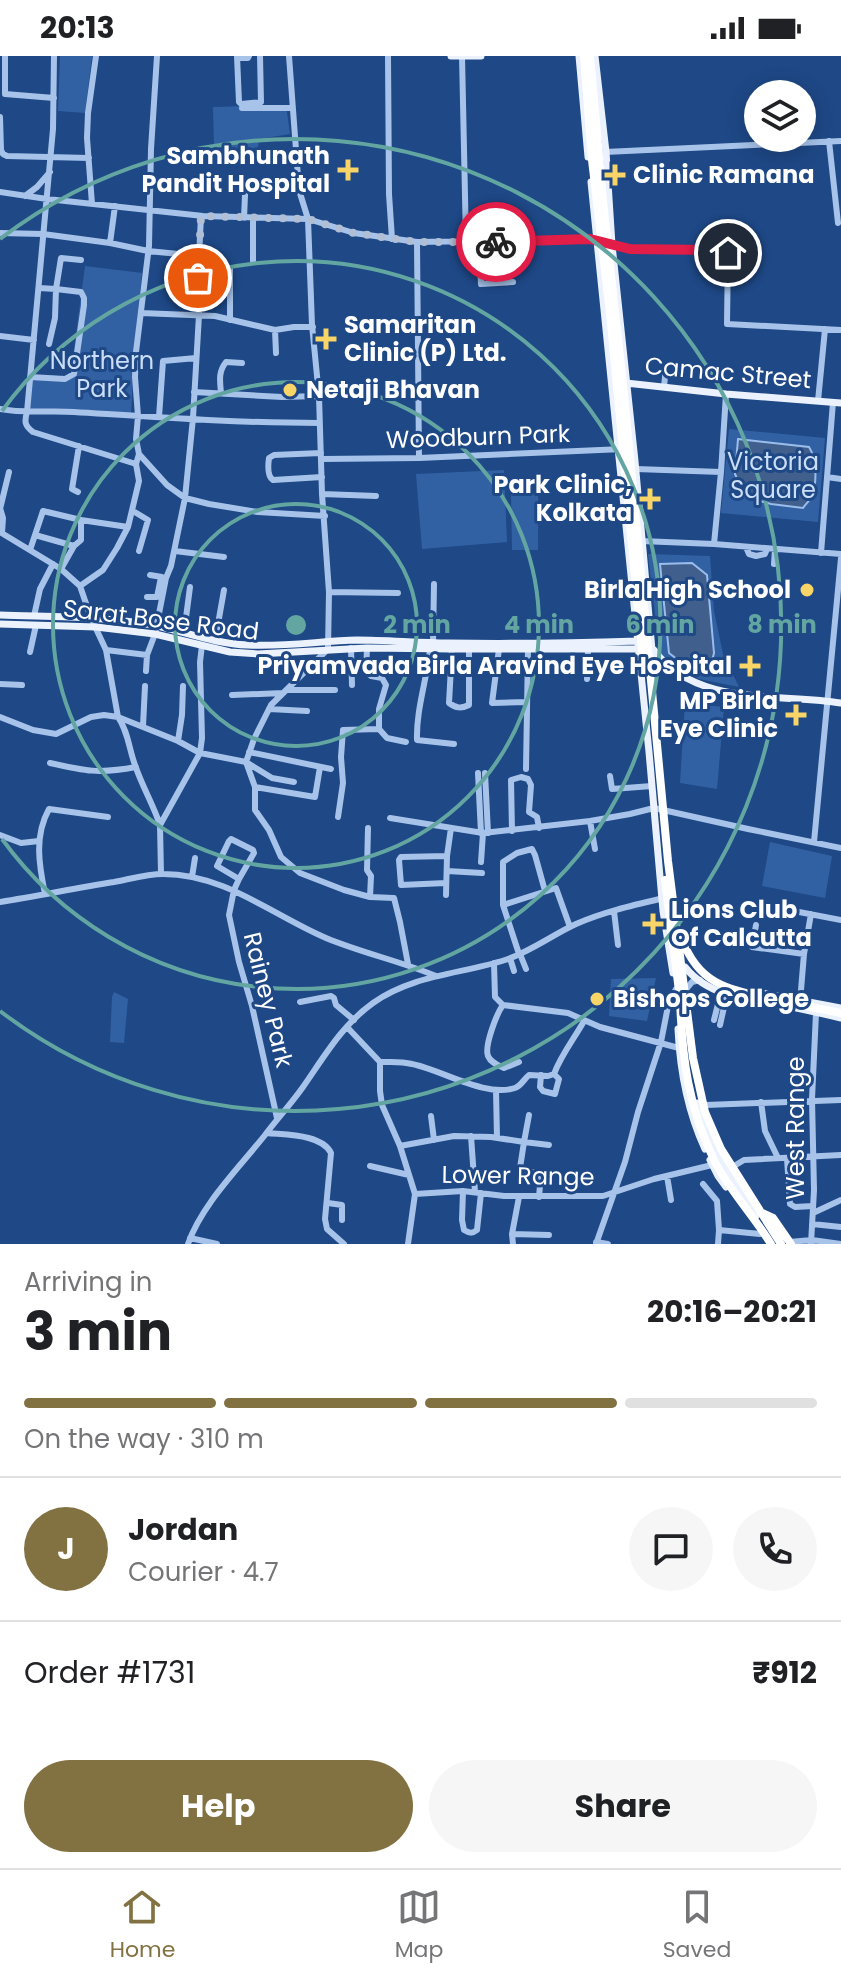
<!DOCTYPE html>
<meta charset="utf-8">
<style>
body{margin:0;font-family:Poppins,sans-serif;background:#f6f6f6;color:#202124;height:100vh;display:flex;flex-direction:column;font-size:30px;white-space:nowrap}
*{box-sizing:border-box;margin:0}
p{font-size:26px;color:#757577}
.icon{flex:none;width:44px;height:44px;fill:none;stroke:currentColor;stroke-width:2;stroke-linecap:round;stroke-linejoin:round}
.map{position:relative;height:1188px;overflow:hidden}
.side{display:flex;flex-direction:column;background:#fff;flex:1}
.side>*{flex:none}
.tools{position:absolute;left:744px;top:24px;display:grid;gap:16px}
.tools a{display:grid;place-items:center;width:72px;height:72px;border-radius:50%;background:#fff;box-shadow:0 4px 20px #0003;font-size:40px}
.pin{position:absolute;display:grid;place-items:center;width:68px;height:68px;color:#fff;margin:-34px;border:4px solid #fff;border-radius:50%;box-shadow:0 2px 8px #0007}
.courier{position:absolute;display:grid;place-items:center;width:80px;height:80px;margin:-40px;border:6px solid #e11d48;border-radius:50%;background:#fff;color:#222;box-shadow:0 2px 10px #0007}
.head em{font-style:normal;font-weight:700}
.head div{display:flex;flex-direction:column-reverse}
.head{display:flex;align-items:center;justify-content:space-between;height:136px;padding:0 24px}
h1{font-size:52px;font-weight:700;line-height:60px}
.bar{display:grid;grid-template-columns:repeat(4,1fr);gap:12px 8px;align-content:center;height:96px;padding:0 24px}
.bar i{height:10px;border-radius:6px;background:#e0e0e0}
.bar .on{background:#827242}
.bar p{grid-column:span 4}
.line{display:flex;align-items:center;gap:20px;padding:0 24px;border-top:2px solid #e0e0e0}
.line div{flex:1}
.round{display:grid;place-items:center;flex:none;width:84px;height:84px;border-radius:42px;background:#f6f6f6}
.button{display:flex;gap:16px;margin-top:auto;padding:16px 24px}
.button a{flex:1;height:92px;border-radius:48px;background:#827242;color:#fff;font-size:32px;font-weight:700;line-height:92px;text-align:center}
.button a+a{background:#f6f6f6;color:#202124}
.status{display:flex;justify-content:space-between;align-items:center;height:56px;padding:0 40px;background:#fff;direction:ltr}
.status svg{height:22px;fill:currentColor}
.tab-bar{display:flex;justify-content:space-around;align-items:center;height:112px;border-top:2px solid #e0e0e0;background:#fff;font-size:22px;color:#757577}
.tab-bar a{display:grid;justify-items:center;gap:4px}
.tab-bar .on{color:#827242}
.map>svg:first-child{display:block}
.green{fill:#3261a3}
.water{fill:#405f8c;stroke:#9abdec;stroke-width:2}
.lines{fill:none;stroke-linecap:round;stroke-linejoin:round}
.minor{stroke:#a7c3ea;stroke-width:6}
.major{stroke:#ebf2fe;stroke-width:7}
.highway{stroke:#fff;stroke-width:8}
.highway-bridge{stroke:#fff;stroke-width:8}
.done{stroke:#b0bfd5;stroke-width:8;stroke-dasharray:0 14.4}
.route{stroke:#e11d48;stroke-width:10}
.ring{fill:none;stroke:#63a6a1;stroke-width:4}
.poi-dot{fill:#f9d466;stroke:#1e4886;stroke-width:3}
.labels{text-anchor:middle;stroke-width:6;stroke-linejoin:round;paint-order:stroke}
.poi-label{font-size:24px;font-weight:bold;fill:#fff;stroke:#1e4886;text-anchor:end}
.park-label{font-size:24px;fill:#cbdef8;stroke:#1e4886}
.street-label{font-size:24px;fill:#fff;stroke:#1e4886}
.centre{fill:#63a6a1;stroke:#1e4886;stroke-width:4}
.ring-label{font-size:24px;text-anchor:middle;font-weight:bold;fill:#63a6a1;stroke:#1e4886;stroke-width:6;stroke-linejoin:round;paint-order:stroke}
</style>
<div class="status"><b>20:13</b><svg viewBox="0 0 49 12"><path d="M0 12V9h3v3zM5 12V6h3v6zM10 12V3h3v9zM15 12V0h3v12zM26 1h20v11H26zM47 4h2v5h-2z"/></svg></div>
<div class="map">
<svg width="841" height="1188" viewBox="0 0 841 1188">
<rect width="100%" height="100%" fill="#1e4886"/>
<!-- green -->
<path class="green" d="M60,0H92L85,57L58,55Z
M286,49L290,78L259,83L258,92H214L213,51Z
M85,210L142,217L135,282L131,358L29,355L32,322L70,323Z
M729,373L825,382L818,466L721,457Z
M504,414L507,486L422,493L416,418Z
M511,437H538V494H512Z
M648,498L710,500L714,555L723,598L739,631L699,623L660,602Z
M685,647L724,651L717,733L680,727Z
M770,786L832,800L825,842L762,830Z
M656,922L647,965L609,960L611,923Z
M114,936L128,943L124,987L110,986L112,941Z"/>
<!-- water -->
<path class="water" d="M738,383L809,391C817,403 817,427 812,440C811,443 805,449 803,452L771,448L745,441L735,418Z
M692,507L707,519L714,597L712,605L682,607L669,597L660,508Z"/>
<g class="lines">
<!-- minor -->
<path class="minor" d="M5,0V38L54,42
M54,0L53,73L27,356C24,366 25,370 33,376L136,408
M237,0L239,46L241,48L261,46L260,0
M289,0L299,134L308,163L312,269L319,340L322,438L329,536L328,593L271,649L254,683L246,706L255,731V754L269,774L281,801L300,817L344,834L370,841L394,842L400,866L408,908
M388,0L389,138L392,183
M462,0L466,186
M240,2H248L249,0
M242,52H292
M0,61L1,94L3,98L7,100L89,102
M829,85L838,167
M605,96L841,85
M0,136L47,143L203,160L308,163L354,177L417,186L590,183L600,186
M25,140L37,131L50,116
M92,148L87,82L88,57L96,0
M244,162L245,139
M253,162V205
M0,177L43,178L110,187L148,195L199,200
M417,186L419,402
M479,186L481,228L513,226
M110,187L115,150
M610,189C649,197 689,191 728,197L727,268L841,274
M39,232L56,233L61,202L81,204
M141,257L215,260L275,274L294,271H313
M230,264V213
M275,274L276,297
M0,280L34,284
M30,321L65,323L74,318L84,249V242L81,236L56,233L55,262L49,288
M664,331L666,310
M194,336L282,341L319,340
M221,337C220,325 218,316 226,306L242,307
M818,345L825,273
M0,353C25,358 49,354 74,356C155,361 237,367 319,367
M159,361L163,305L196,302
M321,397L274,399L269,402C268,409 267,420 273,424L322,421
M139,398L167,429L185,442L209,448L258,456L325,460
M322,403L419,402L623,393
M636,413L721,416
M827,421L841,423
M78,436L72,433L79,390
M322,438L376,440
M0,452L3,462L2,477
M0,453L9,416
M133,455L148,464L139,495
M0,476L61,513L80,530L91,562L106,594L118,661C128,675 129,693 135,709C142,730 153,748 160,769
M35,479L74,490
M641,485L714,488L841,498
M714,488L721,416L726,338
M746,491L749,498L756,500L765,498L767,493
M30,494L43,455L81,464
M175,495L224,501
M821,497L833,346
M774,508L775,493
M61,513L74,490L81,484V464L128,471
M150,519L162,521
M80,530L103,514L117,492L128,471L139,425L136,408L139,398L136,383L138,360L135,321L136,296L149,190L151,93L157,0
M329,536L398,537
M147,541H157L161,521
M34,560L40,533L53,508
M184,577L190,531
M215,585L224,534
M433,587L434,528
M351,592L352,629
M367,592L366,616L371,620L382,622L386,629L379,653V673L387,682L406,686
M430,593C427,623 416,654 417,684L454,688
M452,593L449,647C456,652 461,653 469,649V593
M499,593L492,647L526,646
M106,594L147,599
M30,596L36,569
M146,615L147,599L155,578L166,522L171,510L185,442L193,362L199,259L198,222L201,160
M587,623L588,593
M0,628L22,629
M287,634H335
M232,639L283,637
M269,653L307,655
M0,661L33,674L56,678L91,661L104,659L118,661L178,685L200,697L246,706L272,722L294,726
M143,670L145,630
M178,685L182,659L183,630
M249,696L331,713
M50,707C85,715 99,718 136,711
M526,713L528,594
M478,717L481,777
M485,717L488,777
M610,720L612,733L652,730
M255,731L315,741L320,711
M338,761L343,727L341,701L343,674L379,673
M390,762L483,777L590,765L630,758L654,752L748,773L841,792
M590,765L595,793
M368,772L367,814L371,820L370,841
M512,775L511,724L521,721L528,723L531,729L529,756L537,761L539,772
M0,779L21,787L39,785
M814,786L841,502
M481,806L483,777
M447,815L482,817
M161,818L160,769L200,697L202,682L200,606L202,589
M192,821L195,802
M239,823L254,797L253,794L231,783L229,785L217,810L239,823L234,834L229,859L239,906L252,950L277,1062
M446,827L401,829L399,804L401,801L447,800
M45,838C39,809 34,780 49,753L108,761
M446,839L447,800L451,772
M0,846C38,840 76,832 114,826C130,823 147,818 163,818C225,818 272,859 326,882C362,897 400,905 436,920
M503,849L556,832L570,871
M773,851L841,864
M614,855L618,889
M756,869L752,891L804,898
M519,898L503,849V806L517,797L532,793L535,799L545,835
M520,898L526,913
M510,902L514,915
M494,907L495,941L503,949L568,957L600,971L679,992
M300,946L331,940L334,942L336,949L354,964
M800,946L804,898L811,858
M503,949C497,957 484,990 488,1000C491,1007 498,1009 504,1012L519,1006
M714,964L721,936
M720,969L727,938
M347,971L380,1006V1035L382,1049L400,1090L415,1138L408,1188
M380,1006C390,1006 401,1005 412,1008C442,1014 486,1042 515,1032C521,1030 524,1023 529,1019L548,1020L554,1018C561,999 574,983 584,965
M541,1019L540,1031L543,1035L555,1038L559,1023L554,1018
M496,1034L497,1082
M761,1046L765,1075L778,1102
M706,1049L841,1044
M529,1059L524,1086L549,1089
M431,1060L434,1084
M267,1077C285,1079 322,1078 331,1097L325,1163L327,1173L344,1188
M471,1080L475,1136
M400,1090L454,1080L491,1081L524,1086L520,1112L525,1115L541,1118L539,1141
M787,1102L790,1148L795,1151L813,1150
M370,1110L409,1119
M734,1110L744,1104L841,1099
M667,1120L671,1144
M703,1128L717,1145L719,1174
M463,1135L462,1164L464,1174C469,1177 472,1178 477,1174L481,1137
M415,1138L463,1135L504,1140H603L654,1123L712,1109
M328,1147L342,1149V1164
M813,1157L841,1144
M812,1168L841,1171
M512,1178L519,1141
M190,1182L217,1188
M596,1186L608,1188
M789,1186L812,1184L841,1188
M188,1188C202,1148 239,1112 265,1079C277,1063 291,1048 303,1031C324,1001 342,969 373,947C412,919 461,918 505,904C530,896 552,879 576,868C603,856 634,849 664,842
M513,1188L512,1178L549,1179
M596,1188L625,1106L638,1056L661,986L669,945L676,933L687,932L692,926L700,924
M718,1188L719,1174L760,1178
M811,1188L814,1134L812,1043L816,957"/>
<!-- major -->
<path class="major" d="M451,0H481
M579,0L588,101
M595,0L606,96L612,189L635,405L654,616
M591,126L649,696L663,855L673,917
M626,327L726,338L841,347
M0,559C51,561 102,560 152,569C184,575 214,588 248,589C284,591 321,585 357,584C388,584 418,587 449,587C512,588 575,587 638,585
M0,568L96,571L155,578L230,596L258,598L367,592L452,593H639
M654,594C695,651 780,637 841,647
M679,913L685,911C709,942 755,945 791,951C807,954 824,958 841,962
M756,936L841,952
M678,973C680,1015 687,1054 705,1093
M697,1047L718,1100L756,1160
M710,1104L718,1120L726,1131"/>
<!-- highway -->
<path class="highway" d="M680,943C682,1001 688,1052 715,1106C730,1135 754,1160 771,1188"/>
<!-- highway-bridge -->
<path class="highway-bridge" d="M584,0L592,104L610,257L644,616
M590,0L604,155L624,338L668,805L693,1002L705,1056L721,1093L781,1188
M665,824L680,943
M682,883C698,927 726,933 768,942C792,948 817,952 841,957
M760,1156L773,1162L791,1188"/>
</g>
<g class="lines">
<!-- done -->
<path class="done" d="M198,222L201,160L308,163L354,177L417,186H496"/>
<!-- route -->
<path class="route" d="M496,186L590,183L630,193L708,194L728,197"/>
</g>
<!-- distance rings -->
<g class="ring">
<circle cx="296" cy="569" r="121"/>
<circle cx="296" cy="569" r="243"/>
<path d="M2 355A364 364 0 1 1 2 783"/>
<path d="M0 183A486 486 0 1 1 0 955"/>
</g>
<!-- markers -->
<g class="poi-dot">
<path d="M344 102h8v8h8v8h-8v8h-8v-8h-8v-8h8z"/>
<path d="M611 107h8v8h8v8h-8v8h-8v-8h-8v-8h8z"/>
<path d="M322 271h8v8h8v8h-8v8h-8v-8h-8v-8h8z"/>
<circle cx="290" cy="334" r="8"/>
<path d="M646 431h8v8h8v8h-8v8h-8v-8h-8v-8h8z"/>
<circle cx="807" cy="534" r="8"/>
<path d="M746 598h8v8h8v8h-8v8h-8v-8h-8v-8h8z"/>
<path d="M792 647h8v8h8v8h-8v8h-8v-8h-8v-8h8z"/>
<path d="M649 856h8v8h8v8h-8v8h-8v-8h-8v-8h8z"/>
<circle cx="597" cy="943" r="8"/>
</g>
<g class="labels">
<!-- poi labels -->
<g class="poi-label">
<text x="330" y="108">Sambhunath<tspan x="330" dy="28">Pandit Hospital</tspan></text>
<text x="633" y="127" text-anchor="start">Clinic Ramana</text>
<text x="344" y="277" text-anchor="start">Samaritan<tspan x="344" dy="28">Clinic (P) Ltd.</tspan></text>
<text x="306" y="342" text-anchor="start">Netaji Bhavan</text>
<text x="632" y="437">Park Clinic,<tspan x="632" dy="28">Kolkata</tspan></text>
<text x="791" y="542">Birla High School</text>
<text x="732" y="618">Priyamvada Birla Aravind Eye Hospital</text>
<text x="778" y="653">MP Birla<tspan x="778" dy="28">Eye Clinic</tspan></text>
<text x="671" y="862" text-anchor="start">Lions Club<tspan x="671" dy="28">Of Calcutta</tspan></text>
<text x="613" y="951" text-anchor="start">Bishops College</text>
</g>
<!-- park labels -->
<g class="park-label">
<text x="102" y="313">Northern<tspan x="102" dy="28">Park</tspan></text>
<text x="773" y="414">Victoria<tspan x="773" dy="28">Square</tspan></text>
</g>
<!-- street labels -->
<g class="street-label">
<text transform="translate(728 317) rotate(5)" y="8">Camac Street</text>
<text transform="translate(478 381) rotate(-2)" y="8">Woodburn Park</text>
<text transform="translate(161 564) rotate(7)" y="8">Sarat Bose Road</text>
<text transform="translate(268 944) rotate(76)" y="8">Rainey Park</text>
<text transform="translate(796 1072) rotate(-90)" y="8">West Range</text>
<text transform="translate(518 1120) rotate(1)" y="8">Lower Range</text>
</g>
</g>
<circle cx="296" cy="569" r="12" class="centre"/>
<g class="ring-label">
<text x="417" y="577">2 min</text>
<text x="539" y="577">4 min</text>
<text x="660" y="577">6 min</text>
<text x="782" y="577">8 min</text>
</g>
</svg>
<div class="tools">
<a><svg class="icon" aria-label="layers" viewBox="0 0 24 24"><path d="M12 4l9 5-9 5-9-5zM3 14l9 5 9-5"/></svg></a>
</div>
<div class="pin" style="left:198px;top:222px;background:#ea580c"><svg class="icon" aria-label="bag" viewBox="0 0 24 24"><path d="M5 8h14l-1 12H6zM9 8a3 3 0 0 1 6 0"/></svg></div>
<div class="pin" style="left:728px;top:197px;background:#1f2937"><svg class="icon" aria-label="home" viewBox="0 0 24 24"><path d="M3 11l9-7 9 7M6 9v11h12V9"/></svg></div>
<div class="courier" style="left:496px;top:186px"><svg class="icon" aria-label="bike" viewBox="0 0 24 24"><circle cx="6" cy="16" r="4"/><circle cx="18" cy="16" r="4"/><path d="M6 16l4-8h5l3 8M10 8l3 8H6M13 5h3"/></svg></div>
</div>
<section class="side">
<div class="head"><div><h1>3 min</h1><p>Arriving in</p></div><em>20:16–20:21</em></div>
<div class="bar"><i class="on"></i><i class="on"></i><i class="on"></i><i></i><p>On the way · 310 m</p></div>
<div class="line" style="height:144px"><b class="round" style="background:#827242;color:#fff">J</b><div><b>Jordan</b><p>Courier · 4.7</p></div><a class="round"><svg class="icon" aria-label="chat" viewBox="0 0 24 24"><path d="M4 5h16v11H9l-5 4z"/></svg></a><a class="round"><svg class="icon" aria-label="phone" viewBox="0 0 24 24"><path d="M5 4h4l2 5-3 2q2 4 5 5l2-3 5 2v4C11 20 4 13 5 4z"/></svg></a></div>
<div class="line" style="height:104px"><div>Order #1731</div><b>₹912</b></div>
<div class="button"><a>Help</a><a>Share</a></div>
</section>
<nav class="tab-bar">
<a class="on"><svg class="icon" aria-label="home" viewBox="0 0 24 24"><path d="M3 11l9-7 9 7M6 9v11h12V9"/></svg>Home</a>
<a><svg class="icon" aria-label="map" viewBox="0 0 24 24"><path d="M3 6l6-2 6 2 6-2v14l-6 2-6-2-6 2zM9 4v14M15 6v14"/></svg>Map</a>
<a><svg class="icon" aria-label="saved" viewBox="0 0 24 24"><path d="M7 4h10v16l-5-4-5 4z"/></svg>Saved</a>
</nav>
